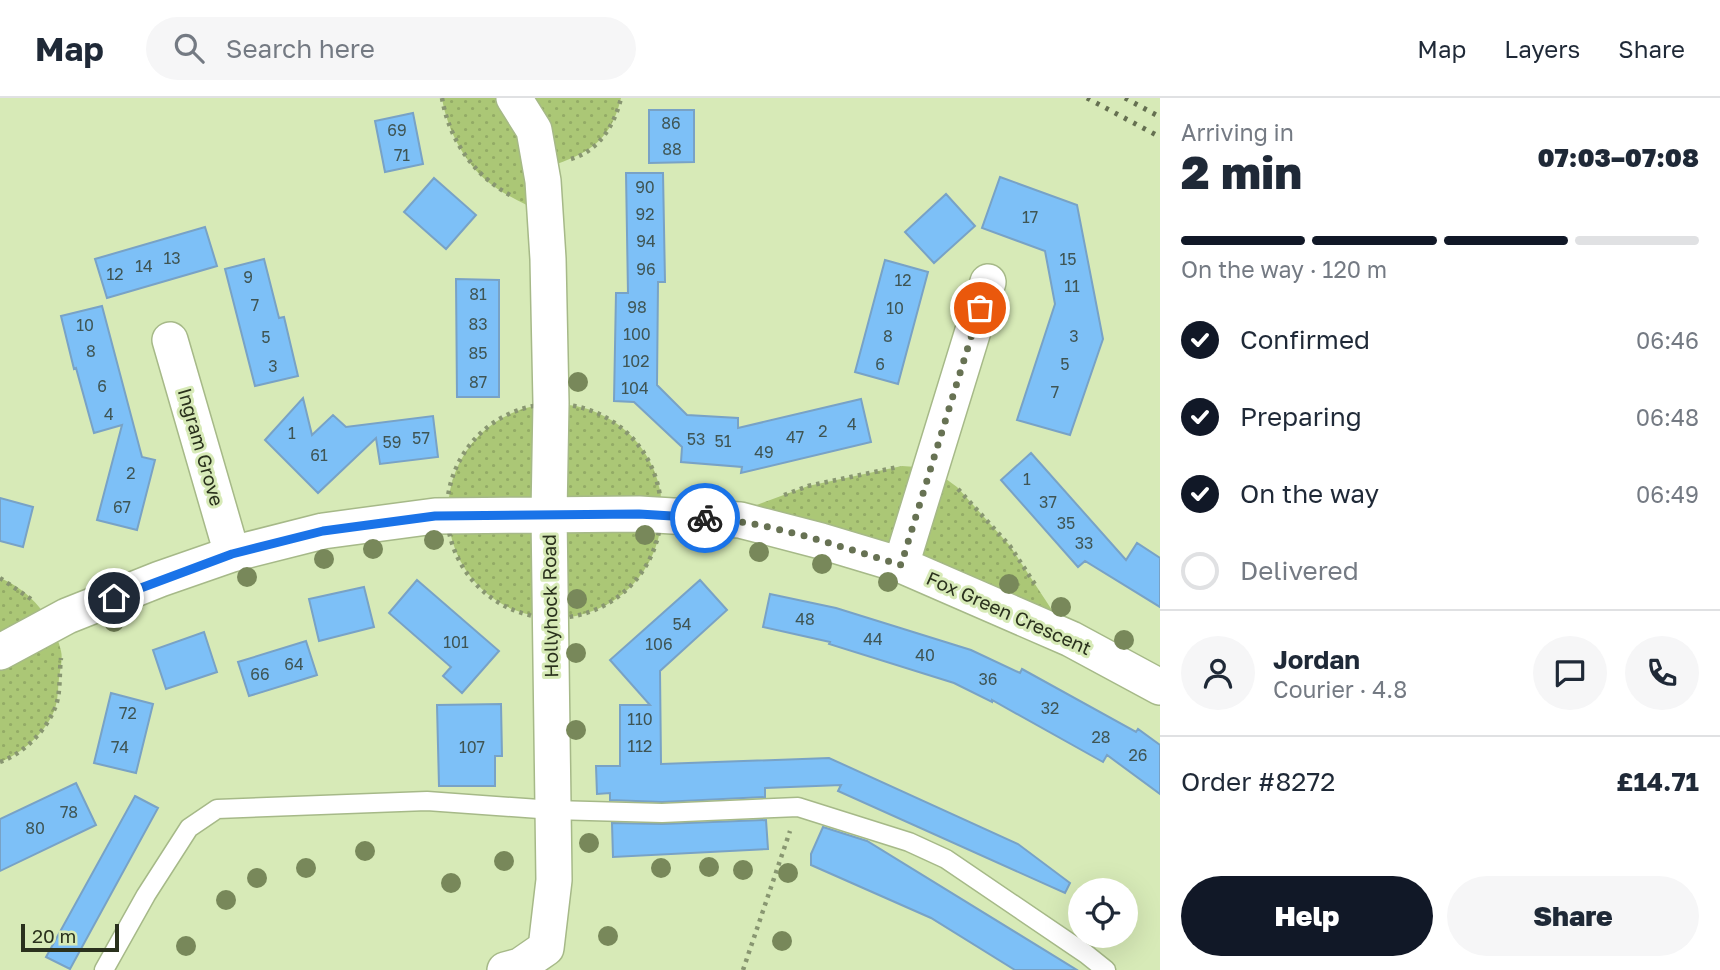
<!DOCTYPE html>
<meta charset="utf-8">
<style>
body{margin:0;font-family:"Golos Text",sans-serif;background:#f6f6f7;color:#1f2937;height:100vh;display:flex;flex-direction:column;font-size:26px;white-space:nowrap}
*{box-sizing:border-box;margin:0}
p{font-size:23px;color:#747a83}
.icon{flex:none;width:38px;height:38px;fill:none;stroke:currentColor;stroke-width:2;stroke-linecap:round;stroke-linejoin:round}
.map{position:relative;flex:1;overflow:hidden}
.details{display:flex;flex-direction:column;background:#fff;width:560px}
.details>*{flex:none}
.tools{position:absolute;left:1068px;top:780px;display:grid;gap:14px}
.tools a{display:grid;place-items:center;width:70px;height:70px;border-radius:50%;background:#fff;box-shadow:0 7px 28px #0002;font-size:35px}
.scale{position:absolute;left:21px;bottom:18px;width:98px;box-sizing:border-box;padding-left:7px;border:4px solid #2a311d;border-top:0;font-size:19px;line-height:24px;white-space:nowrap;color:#2a311d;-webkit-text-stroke:5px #d7eab7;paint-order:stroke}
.pin{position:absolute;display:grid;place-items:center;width:60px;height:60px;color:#fff;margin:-30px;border:4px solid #fff;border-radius:50%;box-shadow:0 2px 7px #0007}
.courier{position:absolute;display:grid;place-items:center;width:70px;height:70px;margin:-35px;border:5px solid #1a73e8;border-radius:50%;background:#fff;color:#222;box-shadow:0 2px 9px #0007}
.head em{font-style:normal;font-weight:800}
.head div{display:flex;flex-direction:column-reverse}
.head{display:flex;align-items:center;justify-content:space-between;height:119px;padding:0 21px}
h1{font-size:46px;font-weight:800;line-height:52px}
.bar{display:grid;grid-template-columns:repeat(4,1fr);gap:10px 7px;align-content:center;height:84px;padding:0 21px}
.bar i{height:9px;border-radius:5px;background:#e0e1e3}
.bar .active{background:#111827}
.bar p{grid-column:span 4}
.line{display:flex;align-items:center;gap:18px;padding:0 21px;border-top:2px solid #e0e1e3}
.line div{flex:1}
.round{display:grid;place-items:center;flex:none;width:74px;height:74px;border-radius:37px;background:#f6f6f7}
ol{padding:0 21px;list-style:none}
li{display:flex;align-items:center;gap:21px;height:77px}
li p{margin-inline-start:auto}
li .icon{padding:7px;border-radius:50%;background:#111827;color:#fff;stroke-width:4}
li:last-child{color:#747a83}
li i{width:38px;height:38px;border:4px solid #e0e1e3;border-radius:50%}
.primary-button{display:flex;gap:14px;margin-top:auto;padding:14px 21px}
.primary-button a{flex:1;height:80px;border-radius:42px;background:#111827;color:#fff;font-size:28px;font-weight:800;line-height:80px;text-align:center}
.primary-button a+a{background:#f6f6f7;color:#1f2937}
header{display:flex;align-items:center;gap:42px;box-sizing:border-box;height:98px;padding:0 35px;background:#fff;border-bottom:2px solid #e0e1e3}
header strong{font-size:33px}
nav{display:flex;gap:38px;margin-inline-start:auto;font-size:24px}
.search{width:490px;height:63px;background:#f6f6f7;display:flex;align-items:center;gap:18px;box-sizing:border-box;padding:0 24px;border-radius:38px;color:#747a83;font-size:26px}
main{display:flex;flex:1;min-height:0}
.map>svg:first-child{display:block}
.grass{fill:url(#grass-dots)}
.building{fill:#7dc0f7;stroke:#78a2c6;stroke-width:2}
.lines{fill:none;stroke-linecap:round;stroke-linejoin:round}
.service-casing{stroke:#a6b988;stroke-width:21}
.minor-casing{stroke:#a6b988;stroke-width:38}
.path{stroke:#889671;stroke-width:4.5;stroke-dasharray:3.5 5;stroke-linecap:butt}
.service{stroke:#fff;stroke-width:18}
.minor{stroke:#fff;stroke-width:35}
.rail{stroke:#657051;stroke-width:5;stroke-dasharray:3.5 7;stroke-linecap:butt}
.tree{fill:#78885a}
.done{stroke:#677253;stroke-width:7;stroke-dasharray:0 12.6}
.route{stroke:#1a73e8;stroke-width:9}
.labels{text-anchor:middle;stroke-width:6;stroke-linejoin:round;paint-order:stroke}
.number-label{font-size:16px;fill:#3f5554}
.street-label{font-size:19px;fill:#2a311d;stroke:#d7eab7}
</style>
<header>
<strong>Map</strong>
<div class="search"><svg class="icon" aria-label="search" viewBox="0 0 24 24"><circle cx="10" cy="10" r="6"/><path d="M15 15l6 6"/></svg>Search here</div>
<nav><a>Map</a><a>Layers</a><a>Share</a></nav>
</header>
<main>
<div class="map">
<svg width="1160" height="872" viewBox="0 0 1160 872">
<defs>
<pattern id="grass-dots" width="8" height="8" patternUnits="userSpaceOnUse" patternTransform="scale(1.75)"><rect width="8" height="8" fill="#abc776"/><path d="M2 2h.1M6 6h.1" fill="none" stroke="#93ab66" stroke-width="1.8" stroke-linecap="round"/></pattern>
</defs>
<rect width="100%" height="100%" fill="#d7eab7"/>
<!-- grass -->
<path class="grass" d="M442,0H621C610,47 583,58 541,71L545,116C528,107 508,99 492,87C466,68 447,32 442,0Z
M448 413a107 107 0 1 1 214 0a107 107 0 1 1-214 0Z
M902,368L931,370L957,389L1010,448L1071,541L719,421L808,388Z
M0,480C30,492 54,521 61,553C63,561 60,572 59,580C58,589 58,599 56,607C50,631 22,656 0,664Z"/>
<!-- building -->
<path class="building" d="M649,12H694V64L649,65Z
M413,15L423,66L385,74L375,23Z
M626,75H663L665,184H658L657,287L687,317L738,320V330L861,301L871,344L741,375L742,369L681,364L682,349L634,304L614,303L616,195H628Z
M1000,79L1077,107L1103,241L1070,337L1017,322L1055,206L1045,153L982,130Z
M434,80L476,117L446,151L404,114Z
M946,96L975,128L934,165L905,134Z
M205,129L217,168L107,200L95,161Z
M264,161L279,220L284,219L298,278L255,288L225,171Z
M885,162L928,174L898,286L855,274Z
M456,181L499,182V299H457Z
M102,208L142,359L155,362L137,432L97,422L122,327L94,335L76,270L74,271L61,218Z
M303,300L312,337L333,317L346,329L433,318L438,359L380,366L376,340L318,395L265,342Z
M1031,355L1126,462L1137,445L1160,460V509L1085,463L1078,469L1001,382Z
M0,400L33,409L23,449L0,443Z
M417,482L499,553L462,595L443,578L451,569L389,515Z
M700,482L727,512L660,573L661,666L829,660L1018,746L1070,785L1065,795L838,693L841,687L765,690V699L662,704L610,702V695L597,696L596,668H620V607H650L610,562Z
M364,489L374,529L319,543L309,501Z
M770,496L836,510L971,552L1020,575L1022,571L1136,634L1138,631L1160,647V696L1107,657L1103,664L992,602V604L954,585L829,546L830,544L763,529Z
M204,534L217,574L166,591L153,552Z
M306,543L317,577L249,598L238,564Z
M111,595L153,606L136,675L94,665Z
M501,606L502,658H495V688H439L437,607Z
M76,685L96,727L0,773V721Z
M135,698L158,710L70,871L46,859Z
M766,722L768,751L613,759L612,725L662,726Z
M823,729L867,743L1077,872H1015L931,820L811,767V756Z"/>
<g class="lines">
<!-- service casing -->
<g class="service-casing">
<path id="service" d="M104,872L146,797L189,730L217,711L427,703L553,712L662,715L798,709L909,744L946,761L1086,856L1106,872"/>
</g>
<!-- minor casing -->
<g class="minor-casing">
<path id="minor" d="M170,242L232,456
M901,467L988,184
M0,554L67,518L160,481L232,456L323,433L435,418L639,416L740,422L821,443L901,467L1071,541L1160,589
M505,872L520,868L546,850L554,782L549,416L551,305L548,161L543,83L534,32L514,0"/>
</g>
<!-- path -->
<path class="path" d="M442,0C449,41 473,77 510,97
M571,61C599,53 615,26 621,0
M447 413a107 107 0 1 1 214 0a107 107 0 1 1-214 0Z
M958,391L1010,448L1036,488
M784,397L808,388L898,369
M0,480L31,501
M0,664C24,655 45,634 55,610C61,596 59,575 61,560
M743,872L790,733"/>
<!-- service -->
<use href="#service" class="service"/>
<!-- minor -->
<use href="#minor" class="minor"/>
<!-- rail -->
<path class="rail" d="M1087,0L1160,39
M1125,0L1160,19"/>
</g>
<!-- trees -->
<g class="tree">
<circle cx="578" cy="284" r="10"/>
<circle cx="645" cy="437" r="10"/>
<circle cx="434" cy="442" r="10"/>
<circle cx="698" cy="443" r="10"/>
<circle cx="373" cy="451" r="10"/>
<circle cx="759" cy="454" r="10"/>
<circle cx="324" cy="461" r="10"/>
<circle cx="822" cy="466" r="10"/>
<circle cx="247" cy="479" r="10"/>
<circle cx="888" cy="484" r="10"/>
<circle cx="1009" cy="486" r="10"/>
<circle cx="577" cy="501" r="10"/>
<circle cx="1061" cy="509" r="10"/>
<circle cx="114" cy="524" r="10"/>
<circle cx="1124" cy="542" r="10"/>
<circle cx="576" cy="555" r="10"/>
<circle cx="576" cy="632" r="10"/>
<circle cx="589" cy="745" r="10"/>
<circle cx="365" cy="753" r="10"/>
<circle cx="504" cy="763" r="10"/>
<circle cx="709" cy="769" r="10"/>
<circle cx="306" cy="770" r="10"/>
<circle cx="661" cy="770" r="10"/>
<circle cx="743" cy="772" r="10"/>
<circle cx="788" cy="775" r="10"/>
<circle cx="257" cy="780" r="10"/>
<circle cx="451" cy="785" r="10"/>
<circle cx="226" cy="802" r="10"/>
<circle cx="608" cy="838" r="10"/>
<circle cx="782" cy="843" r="10"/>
<circle cx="186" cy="848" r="10"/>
</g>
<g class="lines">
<!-- done -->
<path class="done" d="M705,420C772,424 837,448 901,467L980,210"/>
<!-- route -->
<path class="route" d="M114,500L232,456L323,433L435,418L639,416L705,420"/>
</g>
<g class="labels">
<!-- number labels -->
<g class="number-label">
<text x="671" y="31">86</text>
<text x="397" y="38">69</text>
<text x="672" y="57">88</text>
<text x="402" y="63">71</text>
<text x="645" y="95">90</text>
<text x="645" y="122">92</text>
<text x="1030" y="125">17</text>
<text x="646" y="149">94</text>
<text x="172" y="166">13</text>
<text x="1068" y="167">15</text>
<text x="144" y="174">14</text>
<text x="646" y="177">96</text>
<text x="115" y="182">12</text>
<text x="248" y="185">9</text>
<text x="903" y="188">12</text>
<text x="1072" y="194">11</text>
<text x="478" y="202">81</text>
<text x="255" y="213">7</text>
<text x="637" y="215">98</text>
<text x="895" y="216">10</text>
<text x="478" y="232">83</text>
<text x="85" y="233">10</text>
<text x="637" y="242">100</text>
<text x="888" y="244">8</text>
<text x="1074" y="244">3</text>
<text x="266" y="245">5</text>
<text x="91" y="259">8</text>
<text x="478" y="261">85</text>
<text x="636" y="269">102</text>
<text x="880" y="272">6</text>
<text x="1065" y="272">5</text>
<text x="273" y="274">3</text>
<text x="478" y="290">87</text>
<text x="102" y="294">6</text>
<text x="635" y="296">104</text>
<text x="1055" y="300">7</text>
<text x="109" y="322">4</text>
<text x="852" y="332">4</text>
<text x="823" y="339">2</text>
<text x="292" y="341">1</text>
<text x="795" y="345">47</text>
<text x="421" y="346">57</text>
<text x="696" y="347">53</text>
<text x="723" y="349">51</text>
<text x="392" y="350">59</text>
<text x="764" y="360">49</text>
<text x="319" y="363">61</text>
<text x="131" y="381">2</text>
<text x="1027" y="387">1</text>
<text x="1048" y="410">37</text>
<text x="122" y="415">67</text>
<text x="1066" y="431">35</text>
<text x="1084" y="451">33</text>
<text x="805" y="527">48</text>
<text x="682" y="532">54</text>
<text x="873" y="547">44</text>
<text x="456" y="550">101</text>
<text x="659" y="552">106</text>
<text x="925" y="563">40</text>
<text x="294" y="572">64</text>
<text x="260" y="582">66</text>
<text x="988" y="587">36</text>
<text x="1050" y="616">32</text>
<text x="128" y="621">72</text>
<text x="640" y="627">110</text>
<text x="1101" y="645">28</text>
<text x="640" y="654">112</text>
<text x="120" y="655">74</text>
<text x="472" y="655">107</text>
<text x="1138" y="663">26</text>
<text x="69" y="720">78</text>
<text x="35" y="736">80</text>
</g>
<!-- street labels -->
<g class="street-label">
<text transform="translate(201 349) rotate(74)" y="7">Ingram Grove</text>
<text transform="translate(550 508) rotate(-91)" y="7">Hollyhock Road</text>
<text transform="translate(1009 515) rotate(24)" y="7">Fox Green Crescent</text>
</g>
</g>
</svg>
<div class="tools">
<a><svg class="icon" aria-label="locate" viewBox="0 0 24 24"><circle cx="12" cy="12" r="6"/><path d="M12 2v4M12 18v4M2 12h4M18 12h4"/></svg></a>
</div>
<div class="scale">20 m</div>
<div class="pin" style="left:980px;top:210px;background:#ea580c"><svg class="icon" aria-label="bag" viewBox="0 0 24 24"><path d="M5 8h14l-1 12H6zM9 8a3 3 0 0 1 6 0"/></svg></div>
<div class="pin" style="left:114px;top:500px;background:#1f2937"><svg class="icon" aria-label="home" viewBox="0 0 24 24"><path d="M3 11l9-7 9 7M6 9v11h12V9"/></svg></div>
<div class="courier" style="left:705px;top:420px"><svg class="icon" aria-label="bike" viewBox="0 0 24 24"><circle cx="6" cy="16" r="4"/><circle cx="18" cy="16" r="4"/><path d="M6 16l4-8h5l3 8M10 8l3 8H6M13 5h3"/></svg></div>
</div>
<section class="details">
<div class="head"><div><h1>2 min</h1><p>Arriving in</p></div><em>07:03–07:08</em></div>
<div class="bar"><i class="active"></i><i class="active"></i><i class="active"></i><i></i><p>On the way · 120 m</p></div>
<ol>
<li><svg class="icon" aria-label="check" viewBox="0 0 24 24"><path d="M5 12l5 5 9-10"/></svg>Confirmed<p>06:46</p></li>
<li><svg class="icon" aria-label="check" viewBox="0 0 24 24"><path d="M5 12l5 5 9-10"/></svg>Preparing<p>06:48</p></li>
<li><svg class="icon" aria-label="check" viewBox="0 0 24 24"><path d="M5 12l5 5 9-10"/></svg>On the way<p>06:49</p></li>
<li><i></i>Delivered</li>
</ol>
<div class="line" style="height:126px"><a class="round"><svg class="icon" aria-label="person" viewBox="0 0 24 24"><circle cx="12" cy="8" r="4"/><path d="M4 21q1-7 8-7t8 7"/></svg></a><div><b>Jordan</b><p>Courier · 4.8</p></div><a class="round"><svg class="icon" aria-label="chat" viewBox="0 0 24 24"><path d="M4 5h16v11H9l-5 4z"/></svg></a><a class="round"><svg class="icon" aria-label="phone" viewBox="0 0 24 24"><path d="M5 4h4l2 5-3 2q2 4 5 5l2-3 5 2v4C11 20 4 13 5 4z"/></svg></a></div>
<div class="line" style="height:91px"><div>Order #8272</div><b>£14.71</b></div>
<div class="primary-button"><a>Help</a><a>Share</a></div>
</section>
</main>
